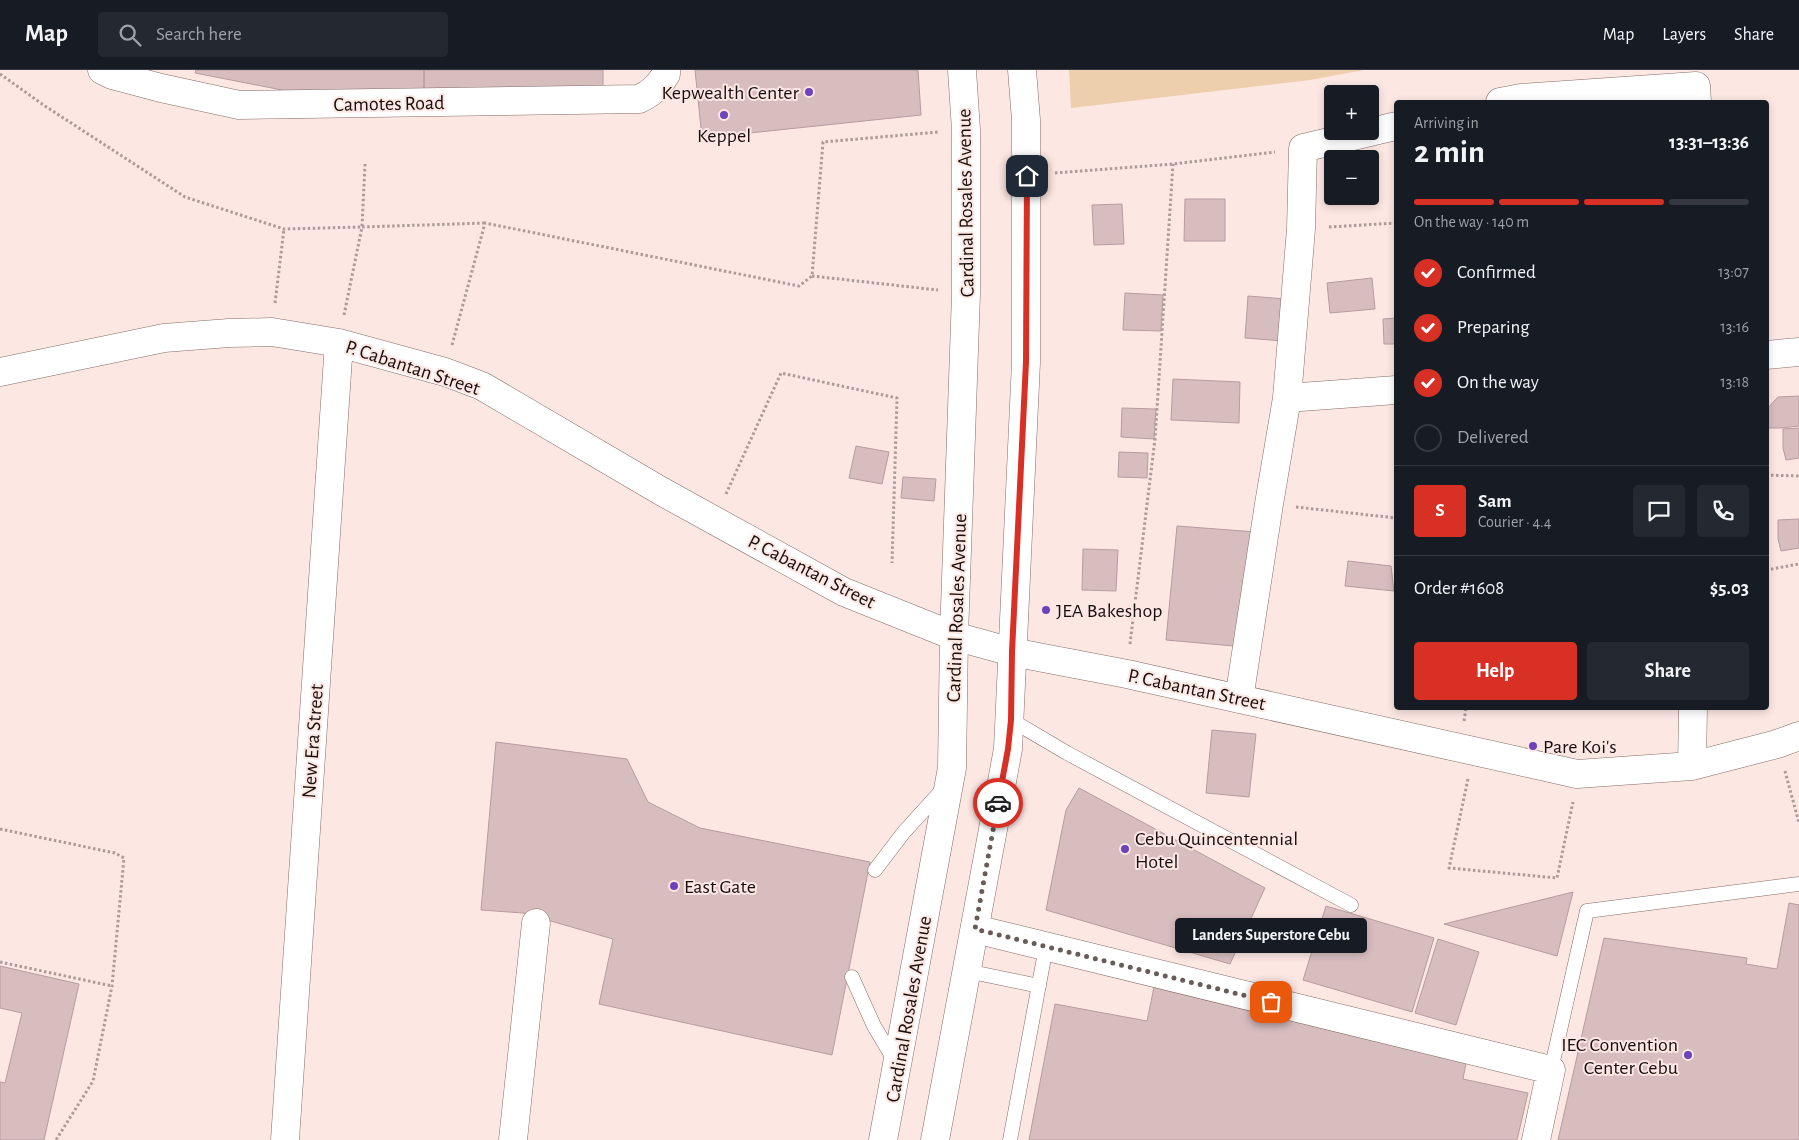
<!DOCTYPE html>
<meta charset="utf-8">
<style>
body{margin:0;font-family:"Alegreya Sans",sans-serif;background:#242831;color:#f1f3f6;height:100vh;display:flex;flex-direction:column;font-size:19px;white-space:nowrap}
*{box-sizing:border-box;margin:0}
p{font-size:16px;color:#9ea1a6}
.icon{flex:none;width:28px;height:28px;fill:none;stroke:currentColor;stroke-width:2;stroke-linecap:round;stroke-linejoin:round}
.map{position:relative;flex:1;overflow:hidden}
.details{position:absolute;left:1394px;top:30px;width:375px;height:610px;display:flex;flex-direction:column;background:#171b24;border-radius:5px;box-shadow:0 2px 8px #0003}
.details>*{flex:none}
.tools{position:absolute;left:1324px;top:15px;display:grid;gap:10px}
.tools a{display:grid;place-items:center;width:55px;height:55px;border-radius:5px;background:#171b24;box-shadow:0 2px 8px #0003;font-size:25px}
.pin{position:absolute;display:grid;place-items:center;width:42px;height:42px;color:#fff;margin:-21px;border-radius:10px;box-shadow:0 2px 8px #0006}
.courier{position:absolute;display:grid;place-items:center;width:50px;height:50px;margin:-25px;border:4px solid #d93025;border-radius:50%;background:#fff;color:#222;box-shadow:0 1px 6px #0007}
.bubble{position:absolute;height:35px;border-radius:5px;background:#171b24;box-shadow:0 2px 8px #0003;font-size:16px;font-weight:700;line-height:35px;text-align:center}
.headline em{font-style:normal;font-weight:700}
.headline div{display:flex;flex-direction:column-reverse}
.headline{display:flex;align-items:center;justify-content:space-between;height:85px;padding:0 20px}
h1{font-size:32px;font-weight:700;line-height:38px}
.bar{display:grid;grid-template-columns:repeat(4,1fr);gap:8px 5px;align-content:center;height:60px;padding:0 20px}
.bar i{height:6px;border-radius:4px;background:#363941}
.bar .current{background:#d93025}
.bar p{grid-column:span 4}
.line{display:flex;align-items:center;gap:12px;padding:0 20px;border-top:1px solid #363941}
.line div{flex:1}
.round{display:grid;place-items:center;flex:none;width:52px;height:52px;border-radius:5px;background:#242831}
ol{padding:0 20px;list-style:none}
li{display:flex;align-items:center;gap:15px;height:55px}
li p{margin-inline-start:auto}
li .icon{padding:5px;border-radius:50%;background:#d93025;color:#fff;stroke-width:4}
li:last-child{color:#9ea1a6}
li i{width:28px;height:28px;border:2px solid #363941;border-radius:50%}
.action{display:flex;gap:10px;margin-top:auto;padding:10px 20px}
.action a{flex:1;height:58px;border-radius:5px;background:#d93025;color:#fff;font-size:20px;font-weight:700;line-height:58px;text-align:center}
.action a+a{background:#242831;color:#f1f3f6}
header{display:flex;align-items:center;gap:30px;box-sizing:border-box;height:70px;padding:0 25px;background:#171b24;border-bottom:1px solid #363941}
header strong{font-size:24px}
nav{display:flex;gap:28px;margin-inline-start:auto;font-size:18px}
.search{width:350px;height:45px;background:#242831;display:flex;align-items:center;gap:12px;box-sizing:border-box;padding:0 18px;border-radius:5px;color:#9ea1a6;font-size:19px}
.map>svg:first-child{display:block}
.green{fill:#eecfad}
.building{fill:#d8bdbf;stroke:#b69c9f}
.lines{fill:none;stroke-linecap:round;stroke-linejoin:round}
.service-casing{stroke:#836c67;stroke-width:15}
.minor-casing{stroke:#836c67;stroke-width:29}
.secondary-casing{stroke:#836c67;stroke-width:29}
.path{stroke:#ac9b98;stroke-width:3;stroke-dasharray:2.5 2.5;stroke-linecap:butt}
.service{stroke:#fff;stroke-width:14}
.minor{stroke:#fff;stroke-width:28}
.secondary{stroke:#fff;stroke-width:28}
.done{stroke:#685b58;stroke-width:5;stroke-dasharray:0 9}
.route{stroke:#d93025;stroke-width:6}
.poi-dot{fill:#6d42bb;stroke:#fde7e3;stroke-width:2}
.labels{text-anchor:middle;stroke-width:4;stroke-linejoin:round;paint-order:stroke}
.poi-label{font-size:20px;fill:#180f0d;stroke:#fde7e3;text-anchor:start}
.street-label{font-size:20px;fill:#180f0d;stroke:#fde7e3}
</style>
<header>
<strong>Map</strong>
<div class="search"><svg class="icon" aria-label="search" viewBox="0 0 24 24"><circle cx="10" cy="10" r="6"/><path d="M15 15l6 6"/></svg>Search here</div>
<nav><a>Map</a><a>Layers</a><a>Share</a></nav>
</header>
<div class="map">
<svg width="1799" height="1070" viewBox="0 0 1799 1070">
<rect width="100%" height="100%" fill="#fde7e3"/>
<!-- green -->
<path class="green" d="M1069,0H1364L1310,10L1071,38Z"/>
<!-- building -->
<path class="building" d="M196,0H424V20L323,28L195,3Z
M424,0H603V16L424,20Z
M695,0H918L921,45L702,68Z
M1185,129H1225V171H1184Z
M1122,134L1124,174L1094,175L1092,135Z
M1372,208L1375,239L1330,243L1327,213Z
M1125,223L1163,225L1161,261L1123,260Z
M1248,226L1286,229L1283,271L1245,268Z
M1396,248V274H1384L1383,249Z
M1173,309L1240,312L1239,353L1171,350Z
M1799,326V356L1781,358H1766V340L1778,327Z
M1122,338L1156,339L1154,369L1121,367Z
M1799,358V388L1786,390L1783,378V359Z
M856,376L889,382L882,414L849,408Z
M1119,382L1148,383L1147,408L1118,407Z
M903,407L936,409L934,431L901,428Z
M1799,449V478L1781,481L1778,469V450Z
M1177,456L1256,462L1245,577L1166,570Z
M1083,479L1118,480L1116,521L1082,520Z
M1348,491L1391,496L1394,521L1345,516Z
M1212,660L1256,664L1249,727L1206,723Z
M496,672L627,689L648,732L700,758L870,792L832,985L599,934L613,869L523,843L481,840Z
M1079,718L1265,818L1230,894L1046,840L1066,740Z
M1573,822L1557,886L1444,854Z
M1789,833L1799,835V1070H1558L1604,868L1747,888L1746,894L1777,899Z
M1326,836L1434,868L1412,942L1303,910Z
M1438,869L1479,882L1456,955L1415,943Z
M0,896L79,914L44,1070H0V1012L5,1013L22,943L0,938Z
M1154,917L1466,993L1463,1009L1528,1023L1517,1070H1029L1055,934L1147,951Z"/>
<g class="lines">
<!-- service casing -->
<g class="service-casing">
<path id="service" d="M1011,650L1067,683L1351,835
M875,800L904,762L944,718
M967,901L1039,916
M852,907L874,956L896,993
M1551,1000L1587,841L1799,814
M1010,1070L1046,877"/>
</g>
<!-- minor casing -->
<g class="minor-casing">
<path id="minor" d="M102,0L112,5L161,18L239,35L639,29C652,23 659,16 666,4V0
M1500,32L1521,28L1696,16L1697,32
M1766,285L1799,282
M0,302L164,268L229,263L272,262L339,273L445,302L482,316L661,421L844,522L954,566L1012,582L1127,604L1577,704L1692,696L1777,674L1799,666
M1287,328L1396,320
M1239,629L1269,434L1287,328L1301,159L1303,78L1396,56
M1692,696L1693,638
M975,859L1551,1000L1536,1070
M285,1070L339,273
M513,1070L536,853"/>
</g>
<!-- secondary casing -->
<g class="secondary-casing">
<path id="secondary" d="M883,1070L952,698L954,566L966,224V60L962,0
M935,1070L1008,679L1026,292V50L1022,0"/>
</g>
<!-- path -->
<path class="path" d="M0,4L45,36L185,127L284,159L362,157L365,94
M1055,103L1173,94L1275,82
M1329,157L1396,153
M812,206L938,220
M275,233L284,159
M344,245L362,157L485,153
M452,275L485,153L799,216L812,206L823,72L938,62
M1766,405L1799,406
M726,424L781,303L897,328L892,493
M1296,437L1396,448
M1766,500L1799,494
M1130,574L1155,369L1173,94
M1464,651L1466,638
M1785,701L1799,753
M1468,709L1449,798L1557,808L1573,732
M0,759L115,783L124,788L112,916L93,1011L56,1070
M0,892L112,916"/>
<!-- service -->
<use href="#service" class="service"/>
<!-- minor -->
<use href="#minor" class="minor"/>
<!-- secondary -->
<use href="#secondary" class="secondary"/>
</g>
<g class="lines">
<!-- done -->
<path class="done" d="M998,733L975,859L1271,932"/>
<!-- route -->
<path class="route" d="M998,733L1008,679L1011,650L1012,582L1026,292L1027,106"/>
</g>
<!-- markers -->
<g class="poi-dot">
<circle cx="809" cy="22" r="5"/>
<circle cx="724" cy="45" r="5"/>
<circle cx="1046" cy="540" r="5"/>
<circle cx="1533" cy="676" r="5"/>
<circle cx="1125" cy="779" r="5"/>
<circle cx="674" cy="816" r="5"/>
<circle cx="1688" cy="985" r="5"/>
</g>
<g class="labels">
<!-- poi labels -->
<g class="poi-label">
<text x="799" y="29" text-anchor="end">Kepwealth Center</text>
<text x="724" y="72" text-anchor="middle">Keppel</text>
<text x="1056" y="547">JEA Bakeshop</text>
<text x="1543" y="683">Pare Koi's</text>
<text x="1135" y="775">Cebu Quincentennial<tspan x="1135" dy="23">Hotel</tspan></text>
<text x="684" y="823">East Gate</text>
<text x="1678" y="981" text-anchor="end">IEC Convention<tspan x="1678" dy="23">Center Cebu</tspan></text>
</g>
<!-- street labels -->
<g class="street-label">
<text transform="translate(389 33) rotate(-1)" y="7">Camotes Road</text>
<text transform="translate(965 133) rotate(-91)" y="7">Cardinal Rosales Avenue</text>
<text transform="translate(413 297) rotate(18)" y="7">P. Cabantan Street</text>
<text transform="translate(812 501) rotate(27)" y="7">P. Cabantan Street</text>
<text transform="translate(956 538) rotate(-88)" y="7">Cardinal Rosales Avenue</text>
<text transform="translate(1197 619) rotate(12)" y="7">P. Cabantan Street</text>
<text transform="translate(312 671) rotate(-86)" y="7">New Era Street</text>
<text transform="translate(908 939) rotate(-80)" y="7">Cardinal Rosales Avenue</text>
</g>
</g>
</svg>
<div class="tools">
<a>+</a>
<a>−</a>
</div>
<div class="pin" style="left:1271px;top:932px;background:#ea580c"><svg class="icon" aria-label="bag" viewBox="0 0 24 24"><path d="M5 8h14l-1 12H6zM9 8a3 3 0 0 1 6 0"/></svg></div>
<div class="pin" style="left:1027px;top:106px;background:#1f2937"><svg class="icon" aria-label="home" viewBox="0 0 24 24"><path d="M3 11l9-7 9 7M6 9v11h12V9"/></svg></div>
<div class="courier" style="left:998px;top:733px"><svg class="icon" aria-label="car" viewBox="0 0 24 24"><path d="M5 17H2v-5l4-1 3-4h7l3 4 3 1v5h-3M9 17h6M6 11h13"/><circle cx="7" cy="17" r="2"/><circle cx="17" cy="17" r="2"/></svg></div>
<div class="bubble" style="left:1175px;top:848px;width:192px">Landers Superstore Cebu</div>
<section class="details">
<div class="headline"><div><h1>2 min</h1><p>Arriving in</p></div><em>13:31–13:36</em></div>
<div class="bar"><i class="current"></i><i class="current"></i><i class="current"></i><i></i><p>On the way · 140 m</p></div>
<ol>
<li><svg class="icon" aria-label="check" viewBox="0 0 24 24"><path d="M5 12l5 5 9-10"/></svg>Confirmed<p>13:07</p></li>
<li><svg class="icon" aria-label="check" viewBox="0 0 24 24"><path d="M5 12l5 5 9-10"/></svg>Preparing<p>13:16</p></li>
<li><svg class="icon" aria-label="check" viewBox="0 0 24 24"><path d="M5 12l5 5 9-10"/></svg>On the way<p>13:18</p></li>
<li><i></i>Delivered</li>
</ol>
<div class="line" style="height:90px"><b class="round" style="background:#d93025;color:#fff">S</b><div><b>Sam</b><p>Courier · 4.4</p></div><a class="round"><svg class="icon" aria-label="chat" viewBox="0 0 24 24"><path d="M4 5h16v11H9l-5 4z"/></svg></a><a class="round"><svg class="icon" aria-label="phone" viewBox="0 0 24 24"><path d="M5 4h4l2 5-3 2q2 4 5 5l2-3 5 2v4C11 20 4 13 5 4z"/></svg></a></div>
<div class="line" style="height:65px"><div>Order #1608</div><b>$5.03</b></div>
<div class="action"><a>Help</a><a>Share</a></div>
</section>
</div>
